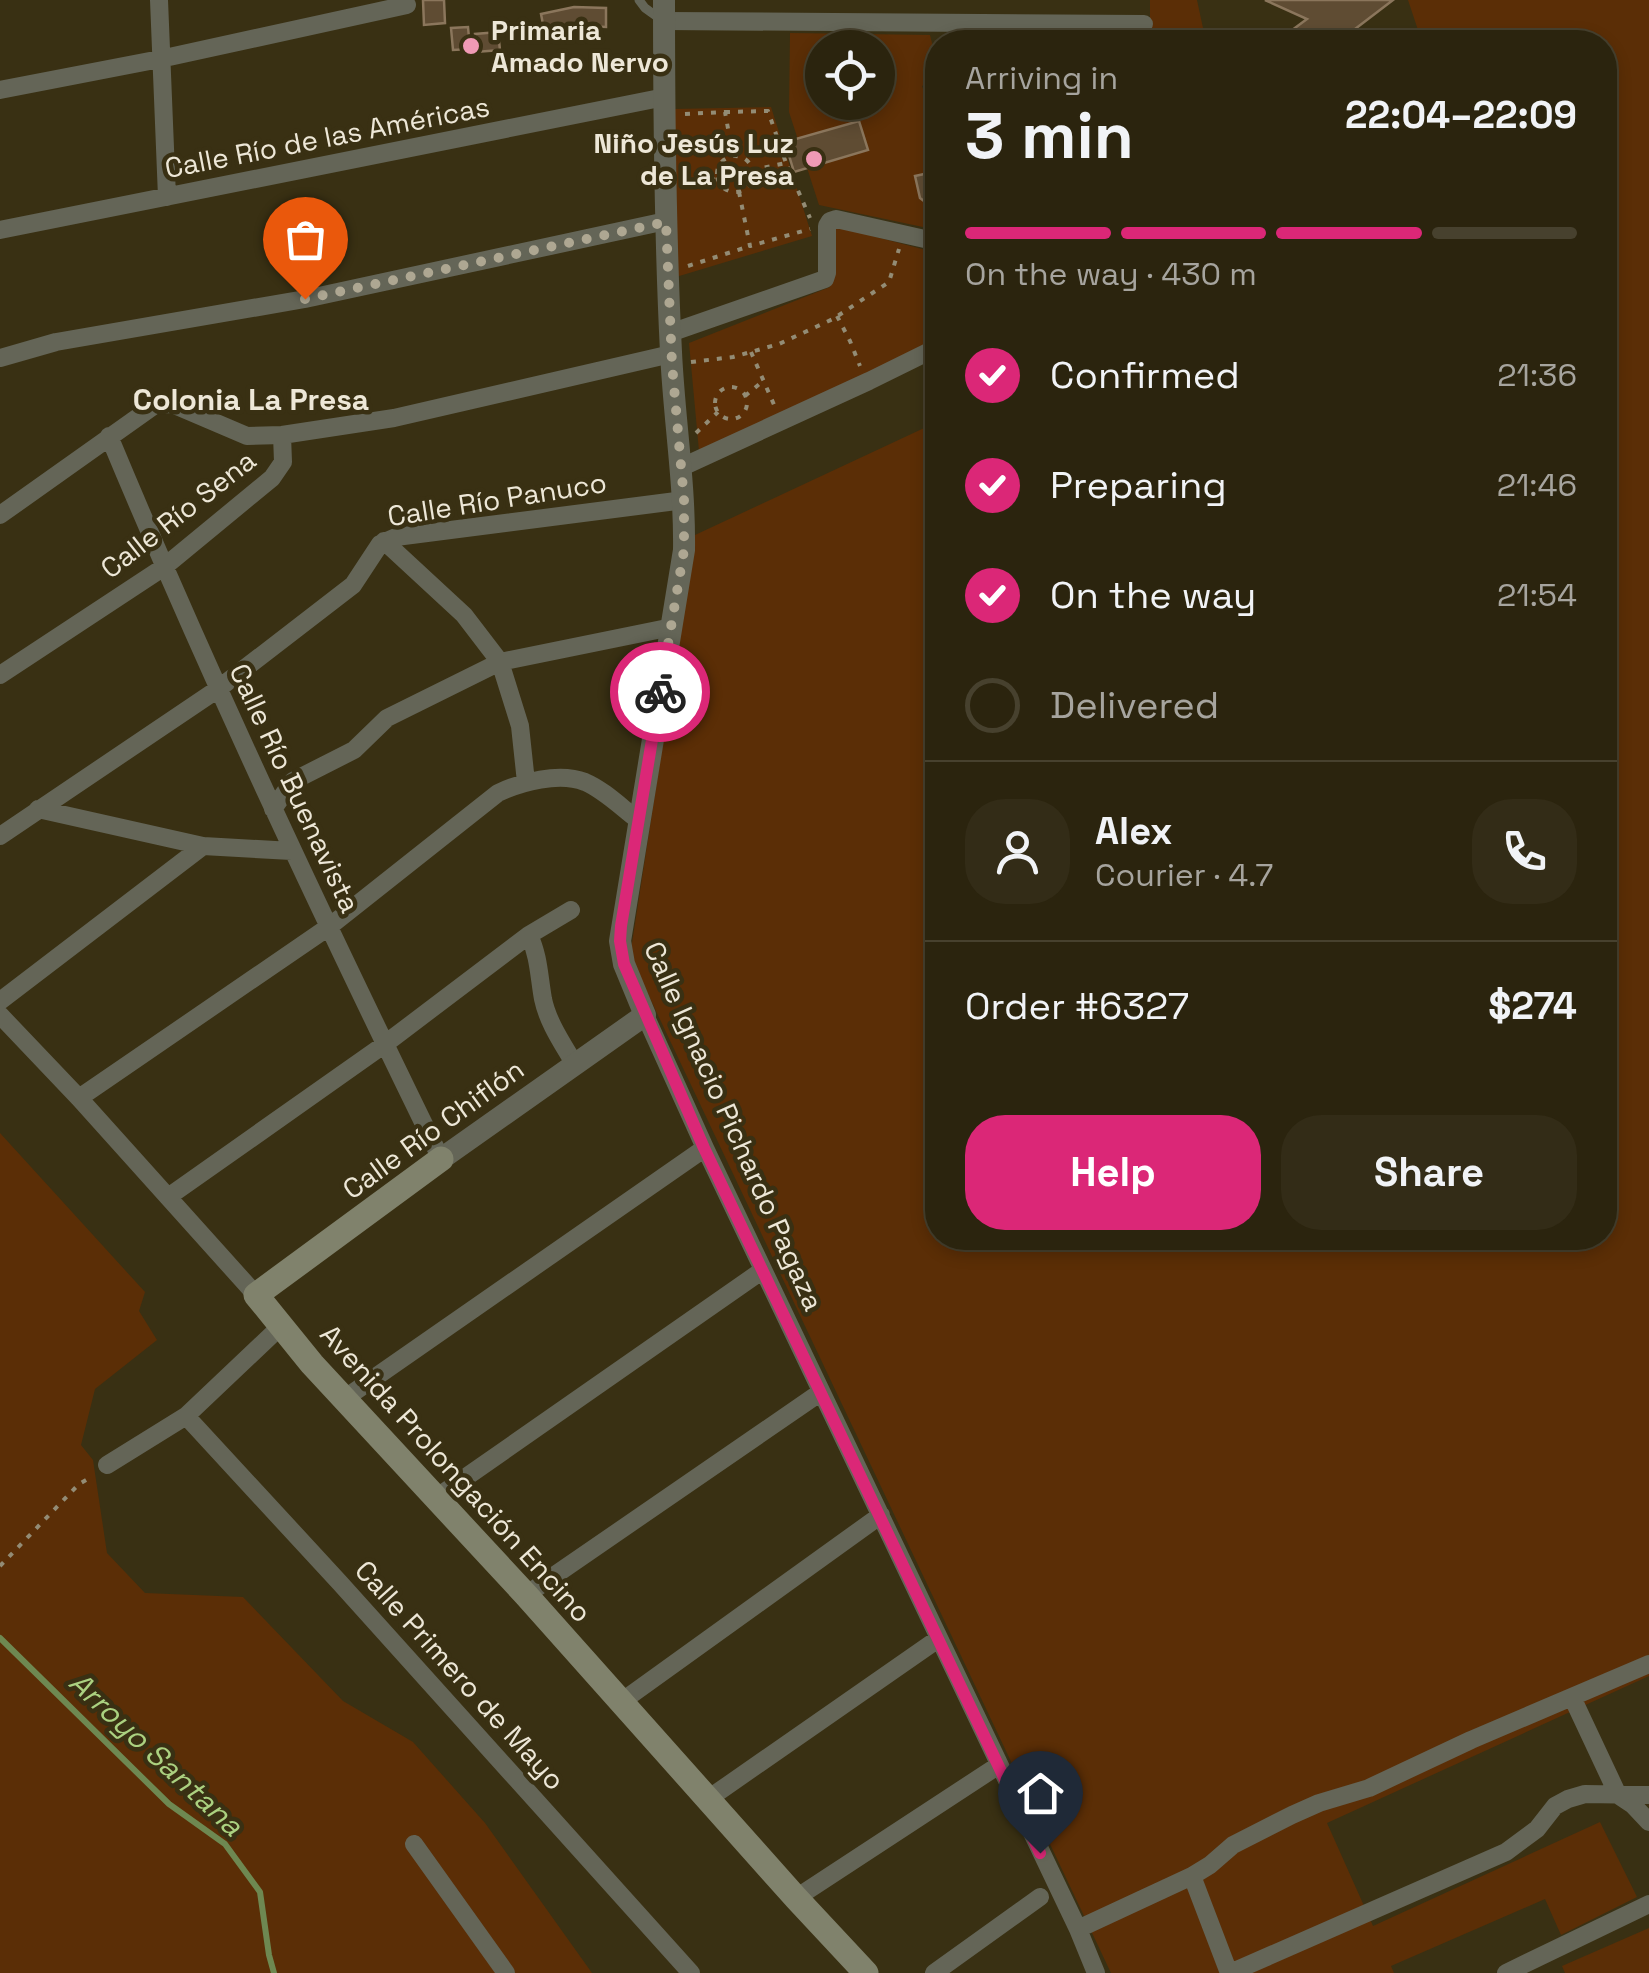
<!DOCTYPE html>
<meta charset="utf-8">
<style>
body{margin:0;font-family:"Space Grotesk",sans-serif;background:#332c17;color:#f1f3f6;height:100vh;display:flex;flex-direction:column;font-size:38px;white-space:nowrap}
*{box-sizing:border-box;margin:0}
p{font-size:32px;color:#a6a49e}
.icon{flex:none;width:55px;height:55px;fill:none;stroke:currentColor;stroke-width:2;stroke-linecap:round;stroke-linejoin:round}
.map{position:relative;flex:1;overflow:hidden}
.sheet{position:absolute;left:925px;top:30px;width:692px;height:1220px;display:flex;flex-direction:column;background:#2b240e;border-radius:40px;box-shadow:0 5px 15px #0003,0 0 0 2px #47412e}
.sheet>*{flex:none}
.buttons{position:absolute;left:805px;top:30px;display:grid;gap:20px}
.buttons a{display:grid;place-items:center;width:90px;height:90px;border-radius:50%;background:#2b240e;box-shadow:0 5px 15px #0003,0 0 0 2px #47412e;font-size:50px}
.pin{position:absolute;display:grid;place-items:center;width:85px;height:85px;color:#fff;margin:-102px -42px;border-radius:50% 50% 50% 0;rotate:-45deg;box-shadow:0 0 10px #0007}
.pin .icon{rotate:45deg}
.courier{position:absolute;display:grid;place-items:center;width:100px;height:100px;margin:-50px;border:8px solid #db2777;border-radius:50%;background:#fff;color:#222;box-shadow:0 2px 12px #0007}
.overview em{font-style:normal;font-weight:800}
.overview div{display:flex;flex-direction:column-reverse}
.overview{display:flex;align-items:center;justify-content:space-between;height:170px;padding:0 40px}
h1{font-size:65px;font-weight:800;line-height:75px}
.bar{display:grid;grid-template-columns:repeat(4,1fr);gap:15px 10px;align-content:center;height:120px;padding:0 40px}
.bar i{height:12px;border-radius:8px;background:#47412e}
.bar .current{background:#db2777}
.bar p{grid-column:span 4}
.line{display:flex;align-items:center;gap:25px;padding:0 40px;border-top:2px solid #47412e}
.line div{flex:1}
.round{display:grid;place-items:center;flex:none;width:105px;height:105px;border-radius:40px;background:#332c17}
ol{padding:0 40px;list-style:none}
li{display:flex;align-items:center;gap:30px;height:110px}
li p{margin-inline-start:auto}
li .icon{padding:10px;border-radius:50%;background:#db2777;color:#fff;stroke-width:4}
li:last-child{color:#a6a49e}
li i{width:55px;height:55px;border:5px solid #47412e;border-radius:50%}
.primary-button{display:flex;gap:20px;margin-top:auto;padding:20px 40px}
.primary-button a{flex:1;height:115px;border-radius:40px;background:#db2777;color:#fff;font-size:40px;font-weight:800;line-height:115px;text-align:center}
.primary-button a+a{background:#332c17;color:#f1f3f6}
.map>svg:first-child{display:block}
.green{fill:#5b2e06;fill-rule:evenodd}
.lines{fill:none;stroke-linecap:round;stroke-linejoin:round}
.stream{stroke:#6e8851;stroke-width:6}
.building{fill:#5f4c33;stroke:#8b765c;stroke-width:2.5}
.path{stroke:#938c75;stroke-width:4;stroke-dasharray:5 8;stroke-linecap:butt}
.service{stroke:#646557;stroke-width:9}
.minor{stroke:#646557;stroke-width:18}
.tertiary{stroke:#646557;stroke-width:22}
.secondary{stroke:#80826c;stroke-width:25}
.done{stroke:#aea792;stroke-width:10;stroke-dasharray:0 18}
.route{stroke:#db2777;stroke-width:12}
.poi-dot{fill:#f09ab5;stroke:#393013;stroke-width:4}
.labels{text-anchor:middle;stroke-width:9;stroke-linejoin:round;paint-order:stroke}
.poi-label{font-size:28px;font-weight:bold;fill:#ede7d7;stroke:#393013;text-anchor:start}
.street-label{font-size:28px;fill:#ede7d7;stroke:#393013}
.neighbourhood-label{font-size:30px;font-weight:bold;fill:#ede7d7;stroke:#393013}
.water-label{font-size:30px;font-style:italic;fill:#abd180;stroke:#393013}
</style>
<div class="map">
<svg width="1649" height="1973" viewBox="0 0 1649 1973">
<rect width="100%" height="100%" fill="#393013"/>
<!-- green -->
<path class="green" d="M1150,0H1197L1206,42H1071L1066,33L1150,37Z
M1408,0H1649V1676L1327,1823L1373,1926L1600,1822L1637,1897L1561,1935L1545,1899L1391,1966L1394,1973H1111L630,956L695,535L937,422L938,1238H1605V42H1422Z
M790,33L930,35L937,63V79L922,86L937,125V230L819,205L789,112ZM822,48H878V102H822Z
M771,107L812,236L676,277L673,109Z
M831,225L937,253V343L699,451L689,343L830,287Z
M0,1133L145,1292L139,1311L157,1340L95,1389L81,1445L93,1460L107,1553L145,1593L243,1597L343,1701L413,1742L485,1823L592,1973H0Z
M1649,1928V1973H1565L1562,1966Z"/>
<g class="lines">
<!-- stream -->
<path class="stream" d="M0,1638L169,1804L225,1844L260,1892L269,1955L274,1973"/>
</g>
<!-- building -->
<path class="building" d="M423,0H444L445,23L424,25Z
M1265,0H1393L1338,42H1276L1307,19Z
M574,7L606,8V27L586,26L545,35L541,14Z
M468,27L470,49L453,50L451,28Z
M498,32L500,50L476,52L475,34Z
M859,121L868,150L794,172L785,142Z
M938,171V212L920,198L915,176Z"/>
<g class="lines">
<!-- path -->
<path class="path" d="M725,112L768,111L786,163
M685,114L725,112L733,156
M717 174a18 18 0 1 1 36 0a18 18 0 1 1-36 0Z
M752,170L786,163L810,218
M685,184L715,179
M739,192L750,246L810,229
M688,266L750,246
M837,316L850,341L860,366
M751,352L775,407
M691,362L733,357L779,344L833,319L889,282L899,249
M715 403a16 16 0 1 1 32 0a16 16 0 1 1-32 0Z
M745,396L763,381
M696,433L718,412
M0,1566L79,1484L93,1476"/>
<!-- service -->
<path class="service" d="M639,0L645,8L659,18"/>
<!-- minor -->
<path class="minor" d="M159,0L167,197
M664,21L1144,24
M0,90L160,59L407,5
M0,230L665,97
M670,333L825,279L827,273V226L830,221L836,219L938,242
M0,358L56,342L305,299L666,221
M109,436C211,681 324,920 441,1159
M682,467L869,381L938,347
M0,515L155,405L172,404L247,436L282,435L394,418L671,354
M384,541L464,615L500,662L520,726L526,782
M0,675L164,567L272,478L283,462L282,435
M38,809L203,846L292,851
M273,809L293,781L354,750L387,718L500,662L672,627
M0,836L218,689L353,585L380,544L396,537L684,500
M529,935C539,956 539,977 543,999C548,1023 563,1044 575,1065
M0,1001L203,846
M0,1015L79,1098L256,1295
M645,1015L705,1148L1078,1929L1096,1973
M79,1098L330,926L498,793C521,782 559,772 585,782C604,790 622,808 638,820
M168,1197L385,1044L529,935L571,910
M344,1399L705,1148
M186,1416L340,1583L691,1973
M107,1465L186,1416L282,1325
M436,1498L763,1270
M526,1595L821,1392
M1572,1697L1618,1795L1633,1805L1649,1822
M621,1702L881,1515
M708,1799L938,1639
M414,1844L506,1973
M1192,1876L1229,1973
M796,1898L999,1765
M1078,1929L1192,1876L1210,1865L1233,1845L1292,1815L1319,1803L1369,1788L1471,1740L1649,1664
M934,1973L1040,1897
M1230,1973L1506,1852L1537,1829L1555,1806L1568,1799L1585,1794L1649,1795
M1506,1973L1649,1904"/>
<!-- tertiary -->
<path class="tertiary" d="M441,1159L645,1015L624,964L620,941L684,550C685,483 674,418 671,352C665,235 664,117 664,0"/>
<!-- secondary -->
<path class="secondary" d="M441,1159L256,1295L312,1364L526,1595L796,1898L866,1973"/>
</g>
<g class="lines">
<!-- done -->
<path class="done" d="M305,299L666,222L672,364L684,500V550L660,692"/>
<!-- route -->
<path class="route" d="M660,692L621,926L620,941L624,964L704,1148L1040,1853"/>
</g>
<!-- markers -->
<g class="poi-dot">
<circle cx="471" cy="46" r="10"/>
<circle cx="814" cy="159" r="10"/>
</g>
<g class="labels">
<!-- poi labels -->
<g class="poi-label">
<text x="491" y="40">Primaria<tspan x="491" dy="32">Amado Nervo</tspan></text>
<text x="794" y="153" text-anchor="end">Niño Jesús Luz<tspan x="794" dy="32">de La Presa</tspan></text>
</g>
<!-- street labels -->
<g class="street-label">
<text transform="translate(327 137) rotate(-11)" y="10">Calle Río de las Américas</text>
<text transform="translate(497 499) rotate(-9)" y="10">Calle Río Panuco</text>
<text transform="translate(178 514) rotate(-38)" y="10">Calle Río Sena</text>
<text transform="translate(295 788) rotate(65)" y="10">Calle Río Buenavista</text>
<text transform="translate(734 1126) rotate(66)" y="10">Calle Ignacio Pichardo Pagaza</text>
<text transform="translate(433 1129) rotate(-36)" y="10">Calle Río Chiflón</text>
<text transform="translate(456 1473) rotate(48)" y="10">Avenida Prolongación Encino</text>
<text transform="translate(460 1675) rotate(48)" y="10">Calle Primero de Mayo</text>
</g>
<!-- neighbourhood labels -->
<g class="neighbourhood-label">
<text x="251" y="410">Colonia La Presa</text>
</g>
<!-- water labels -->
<g class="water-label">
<text transform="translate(156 1754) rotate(43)" y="10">Arroyo Santana</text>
</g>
</g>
</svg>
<div class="buttons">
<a><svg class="icon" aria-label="locate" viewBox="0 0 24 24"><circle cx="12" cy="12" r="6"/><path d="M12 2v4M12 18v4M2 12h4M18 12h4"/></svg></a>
</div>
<div class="pin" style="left:305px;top:299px;background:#ea580c"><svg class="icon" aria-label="bag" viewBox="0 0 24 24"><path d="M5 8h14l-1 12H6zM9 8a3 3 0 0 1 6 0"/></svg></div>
<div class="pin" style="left:1040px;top:1853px;background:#1f2937"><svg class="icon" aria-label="home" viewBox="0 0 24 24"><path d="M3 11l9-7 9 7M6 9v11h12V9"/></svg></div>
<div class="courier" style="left:660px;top:692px"><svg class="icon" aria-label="bike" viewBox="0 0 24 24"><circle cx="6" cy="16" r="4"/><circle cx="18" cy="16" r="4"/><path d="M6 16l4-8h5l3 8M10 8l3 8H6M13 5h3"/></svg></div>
<section class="sheet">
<div class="overview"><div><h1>3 min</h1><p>Arriving in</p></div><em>22:04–22:09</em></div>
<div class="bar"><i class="current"></i><i class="current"></i><i class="current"></i><i></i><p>On the way · 430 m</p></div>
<ol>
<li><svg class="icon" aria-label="check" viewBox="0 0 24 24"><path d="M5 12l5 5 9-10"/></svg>Confirmed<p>21:36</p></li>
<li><svg class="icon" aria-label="check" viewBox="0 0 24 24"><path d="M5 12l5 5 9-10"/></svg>Preparing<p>21:46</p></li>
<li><svg class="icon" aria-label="check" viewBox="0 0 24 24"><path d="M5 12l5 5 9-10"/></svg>On the way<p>21:54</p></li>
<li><i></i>Delivered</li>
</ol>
<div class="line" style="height:180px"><a class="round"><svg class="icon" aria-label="person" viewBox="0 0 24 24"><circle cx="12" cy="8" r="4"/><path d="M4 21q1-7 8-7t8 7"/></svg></a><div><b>Alex</b><p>Courier · 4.7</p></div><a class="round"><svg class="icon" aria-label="phone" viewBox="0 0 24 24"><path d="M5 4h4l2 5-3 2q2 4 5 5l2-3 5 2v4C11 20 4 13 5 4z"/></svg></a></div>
<div class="line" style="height:130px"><div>Order #6327</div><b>$274</b></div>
<div class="primary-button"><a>Help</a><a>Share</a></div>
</section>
</div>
